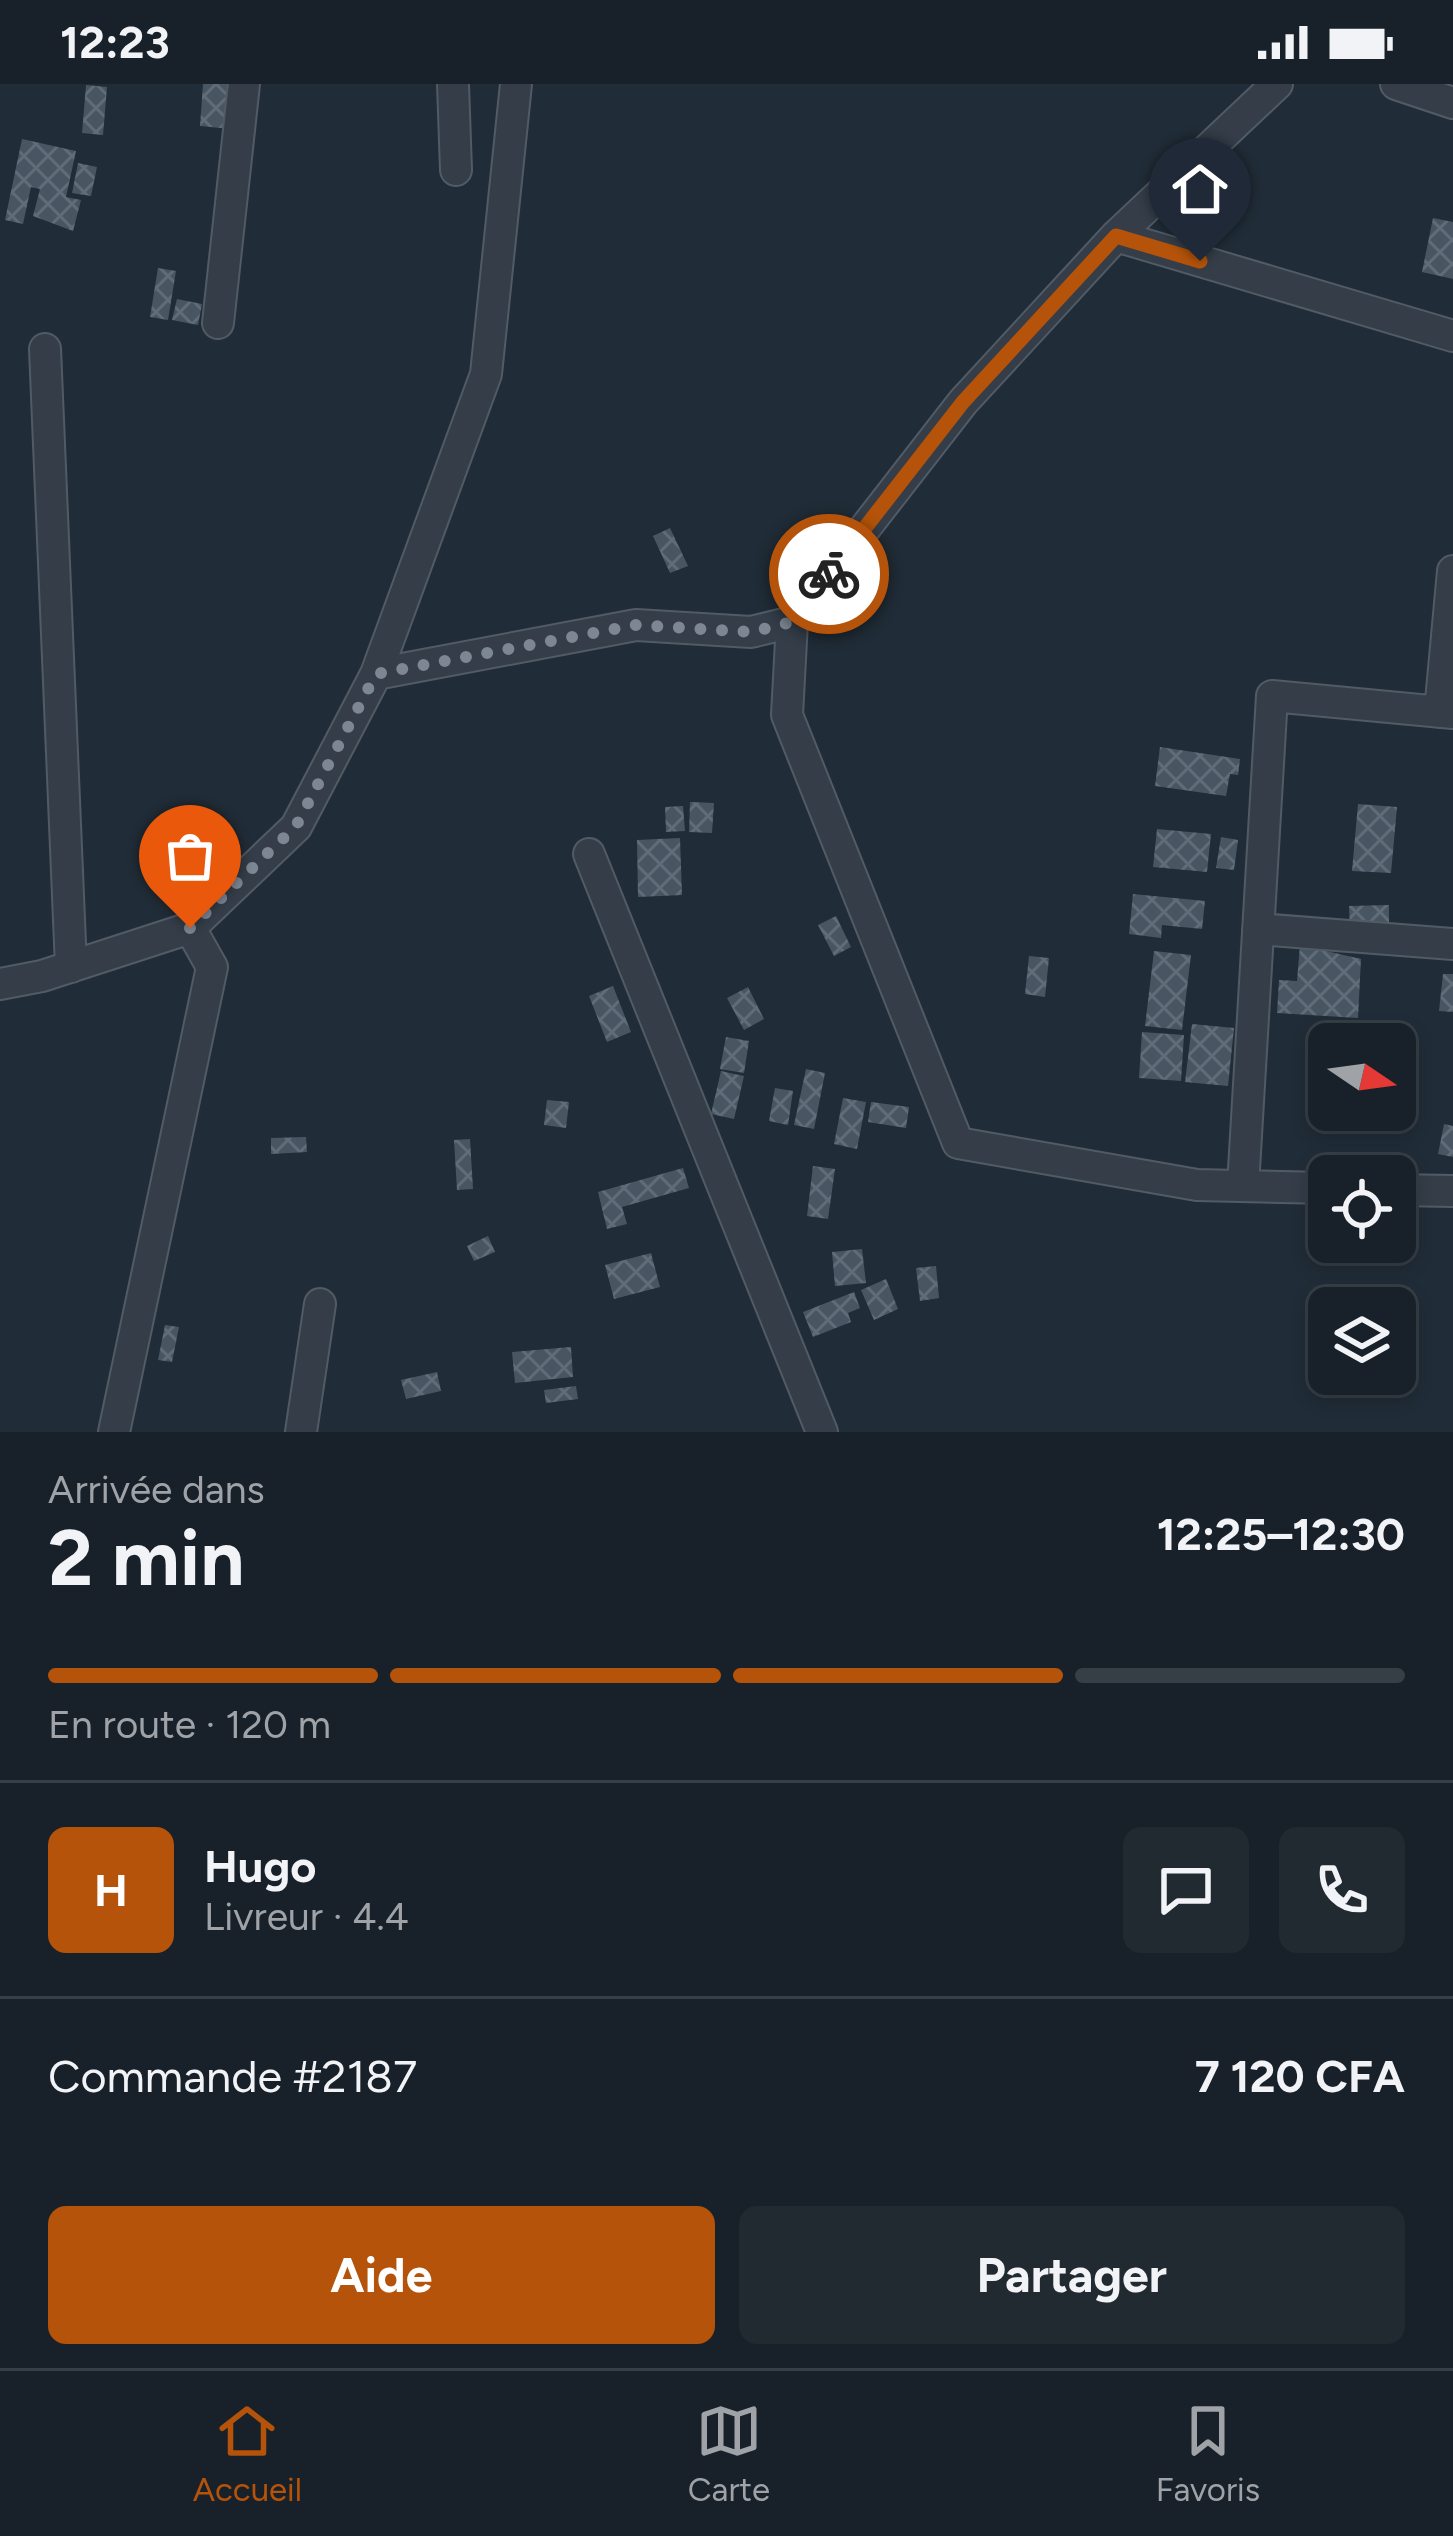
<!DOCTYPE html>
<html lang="fr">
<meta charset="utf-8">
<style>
body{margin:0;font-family:Figtree,sans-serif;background:#212931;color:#f1f3f6;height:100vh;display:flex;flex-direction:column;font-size:45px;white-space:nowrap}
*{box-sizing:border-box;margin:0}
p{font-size:39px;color:#9fa3a8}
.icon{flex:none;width:66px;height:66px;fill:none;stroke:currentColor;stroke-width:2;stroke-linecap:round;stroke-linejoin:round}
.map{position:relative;height:1348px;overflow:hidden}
.panel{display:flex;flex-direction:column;background:#182129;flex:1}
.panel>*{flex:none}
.needle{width:78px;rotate:103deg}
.fabs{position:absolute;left:1308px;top:939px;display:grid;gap:24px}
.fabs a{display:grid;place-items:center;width:108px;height:108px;border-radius:18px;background:#182129;box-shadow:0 6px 18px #0003,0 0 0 3px #363e46;font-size:60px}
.pin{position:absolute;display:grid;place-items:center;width:102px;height:102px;color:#fff;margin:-123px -51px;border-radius:50% 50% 50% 0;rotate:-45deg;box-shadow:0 0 12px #0007}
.pin .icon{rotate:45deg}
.courier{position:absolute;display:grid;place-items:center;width:120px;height:120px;margin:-60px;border:9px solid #b45309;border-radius:50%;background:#fff;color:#222;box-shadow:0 3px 15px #0007}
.headline em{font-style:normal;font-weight:700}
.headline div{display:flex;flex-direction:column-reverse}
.headline{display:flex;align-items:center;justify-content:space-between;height:204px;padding:0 48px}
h1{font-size:78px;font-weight:700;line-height:90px}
.bar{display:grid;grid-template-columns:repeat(4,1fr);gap:18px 12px;align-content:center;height:144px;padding:0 48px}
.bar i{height:15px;border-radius:9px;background:#363e46}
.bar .current{background:#b45309}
.bar p{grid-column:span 4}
.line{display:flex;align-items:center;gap:30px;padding:0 48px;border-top:3px solid #363e46}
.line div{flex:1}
.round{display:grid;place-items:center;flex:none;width:126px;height:126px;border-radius:18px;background:#212931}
.action{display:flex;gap:24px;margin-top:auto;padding:24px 48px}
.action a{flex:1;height:138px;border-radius:18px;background:#b45309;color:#fff;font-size:48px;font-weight:700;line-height:138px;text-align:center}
.action a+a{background:#212931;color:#f1f3f6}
.status{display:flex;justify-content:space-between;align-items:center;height:84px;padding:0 60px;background:#182129;direction:ltr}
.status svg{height:33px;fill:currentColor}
.dock{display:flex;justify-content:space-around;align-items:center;height:168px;border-top:3px solid #363e46;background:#182129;font-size:33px;color:#9fa3a8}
.dock a{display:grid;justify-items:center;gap:6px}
.dock .current{color:#b45309}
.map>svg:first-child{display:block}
.building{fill:url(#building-cross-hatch)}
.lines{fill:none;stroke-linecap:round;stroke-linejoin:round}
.minor-casing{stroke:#515b65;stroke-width:34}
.minor{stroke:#343d48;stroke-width:30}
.done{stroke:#7c8793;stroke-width:12;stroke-dasharray:0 21.6}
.route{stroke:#b45309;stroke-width:15}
</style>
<div class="status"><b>12:23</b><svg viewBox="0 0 49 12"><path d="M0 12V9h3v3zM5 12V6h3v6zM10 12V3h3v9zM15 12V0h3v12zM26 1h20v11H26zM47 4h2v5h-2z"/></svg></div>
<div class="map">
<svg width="1453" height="1348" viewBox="0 0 1453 1348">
<defs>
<pattern id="building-cross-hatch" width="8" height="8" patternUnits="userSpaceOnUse" patternTransform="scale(3)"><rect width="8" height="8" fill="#485663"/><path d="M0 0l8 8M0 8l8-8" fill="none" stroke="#606c78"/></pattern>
</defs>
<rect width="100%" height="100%" fill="#202c37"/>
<!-- building -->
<path class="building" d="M203,0H235L231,45L200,42Z
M86,1L107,3L103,51L82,49Z
M22,55L76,67L66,113L81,116L73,147L33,132L40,105L31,103L23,140L5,136Z
M78,79L97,83L91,112L72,109Z
M1433,134L1453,138V195L1422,188Z
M158,184L176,187L168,236L150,233Z
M177,215L202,220L198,241L172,236Z
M670,444L688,482L670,489L653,452Z
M1160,663L1240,675L1238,691L1230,690L1226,712L1155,702Z
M690,718L714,719L712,749L689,748Z
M1358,720L1397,723L1391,789L1352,787Z
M683,722L685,747L666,748L665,723Z
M1157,745L1211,750L1207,788L1153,783Z
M1221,753L1238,756L1234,786L1216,784Z
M680,754L682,811L638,813L637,756Z
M1133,810L1205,817L1202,845L1162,841L1161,854L1129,850Z
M1389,821V847L1350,848L1349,822Z
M836,832L851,863L834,872L818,841Z
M1300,861L1361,875L1358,934L1277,929L1279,896L1297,897Z
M1154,867L1191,871L1182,946L1145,942Z
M1029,872L1049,874L1045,913L1025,910Z
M1443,890H1453V928L1439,927Z
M613,902L631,948L607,958L589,912Z
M748,903L764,935L744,946L727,914Z
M1192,940L1234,944L1228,1002L1185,998Z
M1142,948L1184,951L1181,997L1139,994Z
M726,953L749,957L744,989L720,985Z
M806,985L825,989L814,1045L794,1041Z
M721,987L744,992L734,1035L711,1030Z
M775,1004L793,1007L788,1041L769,1037Z
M843,1014L866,1018L857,1065L834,1060Z
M547,1016L569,1018L566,1044L544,1041Z
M871,1018L909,1023L906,1044L868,1038Z
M1444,1040L1453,1042V1073L1438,1070Z
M306,1053L307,1068L271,1070V1054Z
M470,1055L473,1105L457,1106L454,1056Z
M813,1082L835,1085L828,1135L807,1132Z
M683,1084L689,1104L622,1123L627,1140L607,1145L598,1108Z
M488,1152L495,1168L474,1177L467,1162Z
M862,1165L866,1199L835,1202L832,1168Z
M651,1169L660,1203L614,1215L605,1181Z
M936,1182L939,1214L920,1217L916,1184Z
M886,1195L898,1225L874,1236L861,1206Z
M854,1208L860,1224L848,1229L851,1238L813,1253L803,1228Z
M165,1241L179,1243L172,1278L158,1276Z
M571,1263L573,1293L515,1299L512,1268Z
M437,1288L441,1307L406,1315L401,1296Z
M576,1302L578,1315L546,1319L544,1306Z"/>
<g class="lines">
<!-- minor casing -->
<g class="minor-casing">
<path id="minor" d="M453,0L456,86
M1396,0L1453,19
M1116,152L1453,252
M218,239L244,0
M45,265L71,883
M792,538L787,631L958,1059L1197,1101L1329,1104
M376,590L636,541L751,548L792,538L963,318L1116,152L1277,0
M1440,628L1453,487
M589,770L822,1348
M1258,845L1453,860
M0,900L42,892L190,844L296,743L376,590L486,290L516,0
M1243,1102L1272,612L1453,629
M1395,1106L1453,1107
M114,1348L212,883L190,844
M301,1348L320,1220"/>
</g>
<!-- minor -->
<use href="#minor" class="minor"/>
</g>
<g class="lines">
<!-- done -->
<path class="done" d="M190,844L296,742L376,590L636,541L751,548L792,538L829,490"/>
<!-- route -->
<path class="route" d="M829,490L963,318L1116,152L1200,177"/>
</g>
</svg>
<div class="fabs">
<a><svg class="needle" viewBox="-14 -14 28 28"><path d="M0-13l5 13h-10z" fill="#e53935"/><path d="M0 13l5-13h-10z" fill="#9fa3a8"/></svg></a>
<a><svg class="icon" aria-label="locate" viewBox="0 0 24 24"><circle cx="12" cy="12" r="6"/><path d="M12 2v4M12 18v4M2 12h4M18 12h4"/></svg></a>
<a><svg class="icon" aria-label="layers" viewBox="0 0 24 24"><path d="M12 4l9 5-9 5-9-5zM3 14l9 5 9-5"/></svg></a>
</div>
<div class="pin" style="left:190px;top:844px;background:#ea580c"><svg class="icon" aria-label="bag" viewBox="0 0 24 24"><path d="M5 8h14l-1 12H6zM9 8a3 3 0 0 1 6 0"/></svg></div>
<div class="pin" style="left:1200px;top:177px;background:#1f2937"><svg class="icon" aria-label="home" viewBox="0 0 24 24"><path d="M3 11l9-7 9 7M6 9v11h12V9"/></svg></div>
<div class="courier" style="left:829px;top:490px"><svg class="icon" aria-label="bike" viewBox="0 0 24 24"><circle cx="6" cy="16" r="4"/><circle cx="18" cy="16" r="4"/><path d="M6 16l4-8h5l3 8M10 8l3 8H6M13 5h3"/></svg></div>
</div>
<section class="panel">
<div class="headline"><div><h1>2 min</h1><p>Arrivée dans</p></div><em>12:25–12:30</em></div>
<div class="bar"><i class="current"></i><i class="current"></i><i class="current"></i><i></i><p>En route · 120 m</p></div>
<div class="line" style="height:216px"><b class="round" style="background:#b45309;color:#fff">H</b><div><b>Hugo</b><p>Livreur · 4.4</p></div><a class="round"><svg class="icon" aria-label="chat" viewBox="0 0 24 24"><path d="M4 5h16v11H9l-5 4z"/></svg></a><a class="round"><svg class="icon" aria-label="phone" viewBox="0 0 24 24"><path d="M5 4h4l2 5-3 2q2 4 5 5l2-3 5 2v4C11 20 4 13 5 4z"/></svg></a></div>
<div class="line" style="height:156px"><div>Commande #2187</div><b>7 120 CFA</b></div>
<div class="action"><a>Aide</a><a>Partager</a></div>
</section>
<nav class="dock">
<a class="current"><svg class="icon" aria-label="home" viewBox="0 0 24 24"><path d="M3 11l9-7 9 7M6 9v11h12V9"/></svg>Accueil</a>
<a><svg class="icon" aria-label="map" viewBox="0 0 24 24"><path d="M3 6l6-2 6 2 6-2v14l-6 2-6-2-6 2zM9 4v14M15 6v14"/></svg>Carte</a>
<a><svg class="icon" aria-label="saved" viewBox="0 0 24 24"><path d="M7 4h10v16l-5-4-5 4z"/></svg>Favoris</a>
</nav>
